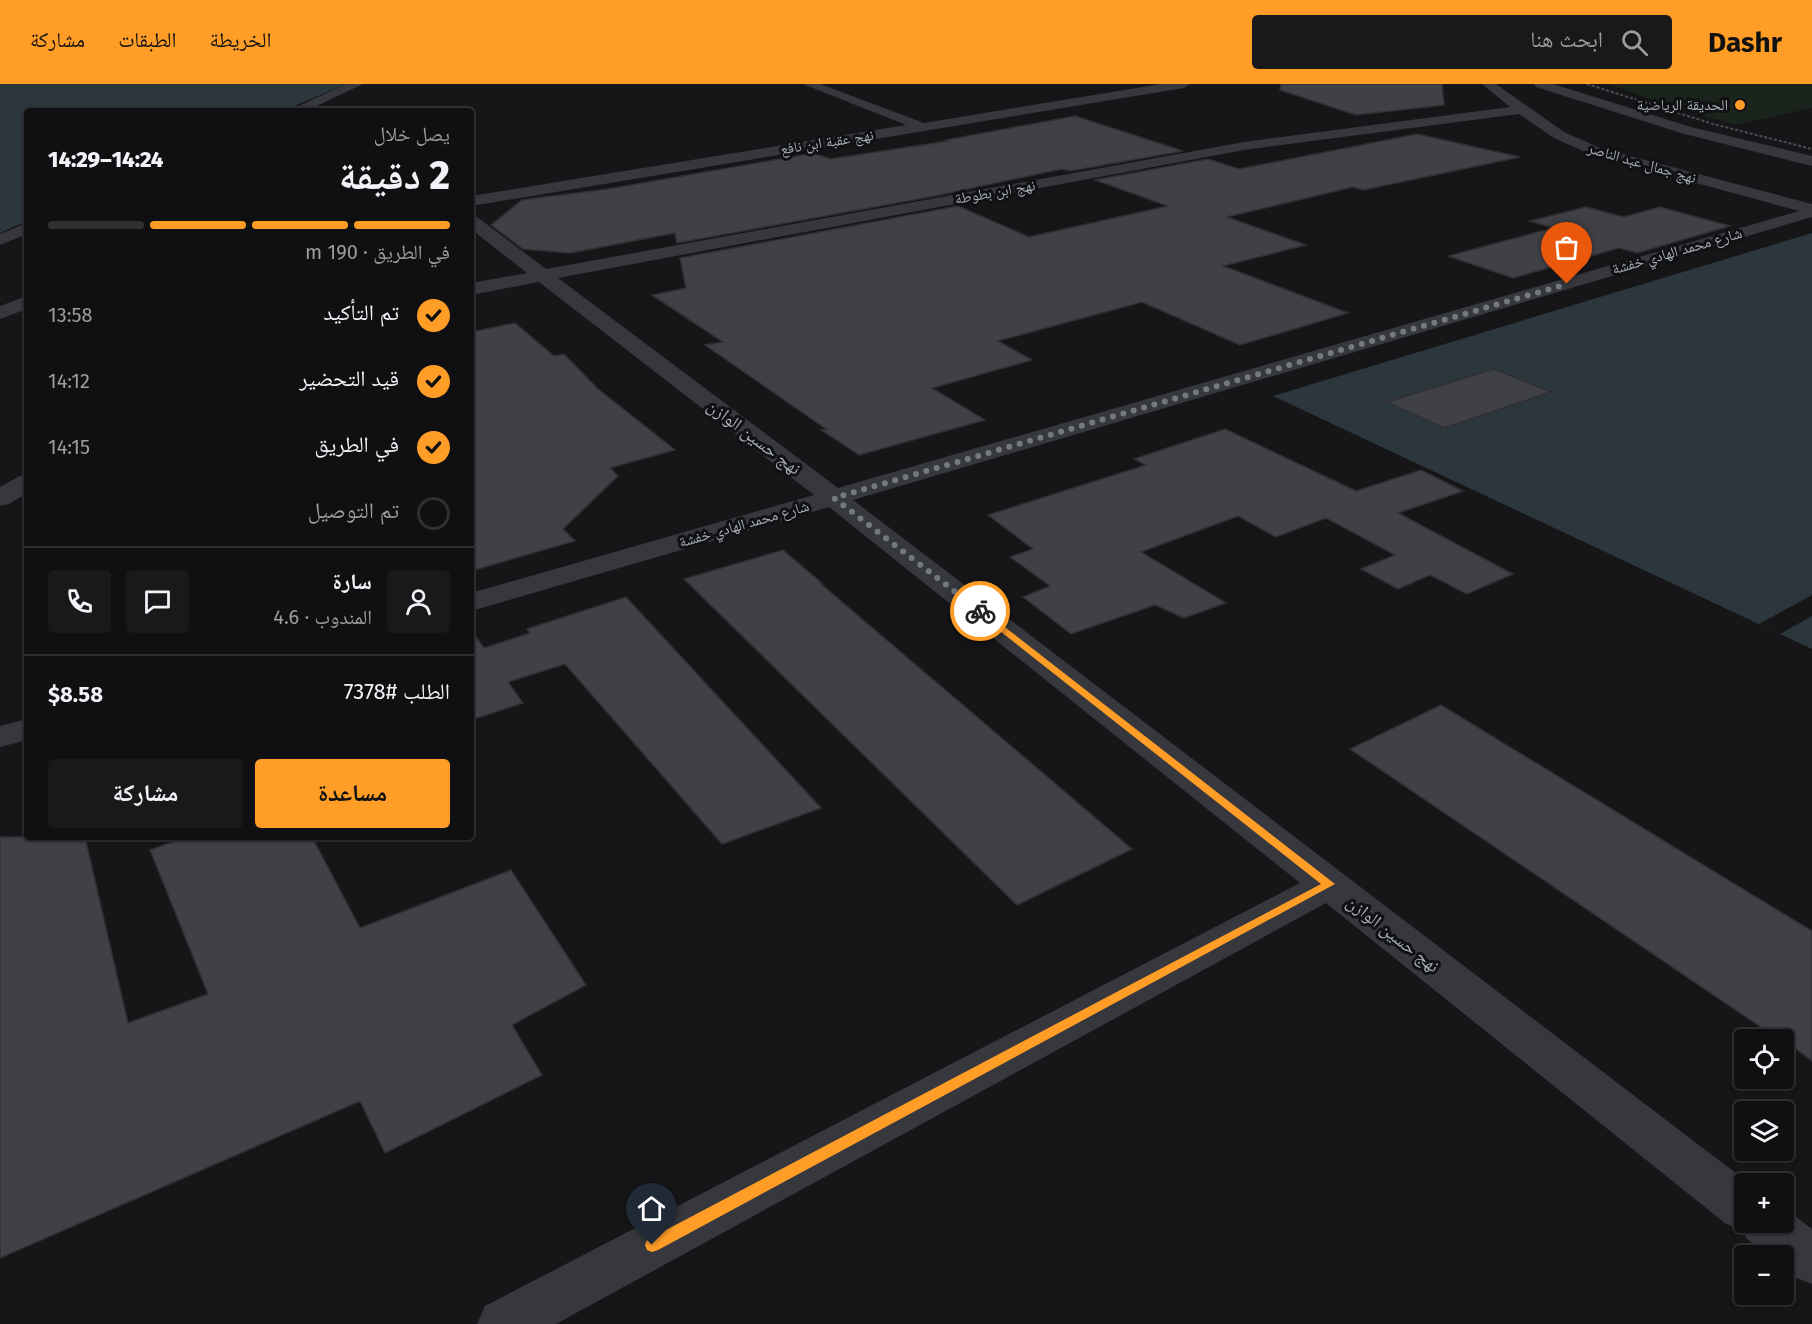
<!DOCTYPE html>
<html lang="ar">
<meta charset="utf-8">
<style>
body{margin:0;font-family:"Fira Sans","Noto Naskh Arabic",sans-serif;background:#19191b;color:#f1f3f6;direction:rtl;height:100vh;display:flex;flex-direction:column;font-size:22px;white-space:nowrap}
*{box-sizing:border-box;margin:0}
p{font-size:20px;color:#9c9d9f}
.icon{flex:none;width:33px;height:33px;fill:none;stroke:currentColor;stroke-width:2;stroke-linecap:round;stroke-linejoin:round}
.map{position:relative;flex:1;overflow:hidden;direction:ltr}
.side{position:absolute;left:24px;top:24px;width:450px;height:732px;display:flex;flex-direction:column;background:#101012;border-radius:6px;box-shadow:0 2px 4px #0004,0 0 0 2px #303032;direction:rtl}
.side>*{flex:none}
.fabs{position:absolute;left:1734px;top:945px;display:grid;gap:12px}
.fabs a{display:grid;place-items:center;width:60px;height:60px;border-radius:6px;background:#101012;box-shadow:0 2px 4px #0004,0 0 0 2px #303032;font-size:30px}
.pin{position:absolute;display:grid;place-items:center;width:51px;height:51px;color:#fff;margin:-62px -26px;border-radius:50% 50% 50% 0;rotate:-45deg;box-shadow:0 0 6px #0007}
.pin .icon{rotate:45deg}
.courier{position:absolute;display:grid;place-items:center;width:60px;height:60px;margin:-30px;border:4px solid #ff9d27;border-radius:50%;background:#fff;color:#222;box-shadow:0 2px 8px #0007}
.headline em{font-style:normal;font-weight:800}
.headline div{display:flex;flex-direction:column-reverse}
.headline{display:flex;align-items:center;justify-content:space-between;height:102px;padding:0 24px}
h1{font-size:39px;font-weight:800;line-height:45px}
.bar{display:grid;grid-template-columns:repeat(4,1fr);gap:9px 6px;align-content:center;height:72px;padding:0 24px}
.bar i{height:8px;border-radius:4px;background:#303032}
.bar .selected{background:#ff9d27}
.bar p{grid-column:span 4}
.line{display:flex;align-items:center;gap:15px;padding:0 24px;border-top:2px solid #303032}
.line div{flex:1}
.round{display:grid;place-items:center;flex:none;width:63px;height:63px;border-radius:6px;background:#19191b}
ol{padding:0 24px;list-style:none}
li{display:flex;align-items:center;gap:18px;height:66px}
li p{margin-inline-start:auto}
li .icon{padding:6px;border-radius:50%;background:#ff9d27;color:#111;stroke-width:4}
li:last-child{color:#9c9d9f}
li i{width:33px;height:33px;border:3px solid #303032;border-radius:50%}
.action{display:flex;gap:12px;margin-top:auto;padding:12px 24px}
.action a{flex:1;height:69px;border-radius:6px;background:#ff9d27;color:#111;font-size:24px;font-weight:800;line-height:69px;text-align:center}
.action a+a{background:#19191b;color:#f1f3f6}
header{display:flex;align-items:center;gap:36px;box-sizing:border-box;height:84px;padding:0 30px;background:#ff9d27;color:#111}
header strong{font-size:28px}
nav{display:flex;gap:33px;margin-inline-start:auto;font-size:21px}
.search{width:420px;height:54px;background:#19191b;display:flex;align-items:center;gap:15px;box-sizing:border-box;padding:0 21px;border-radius:6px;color:#9c9d9f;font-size:22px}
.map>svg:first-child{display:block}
.green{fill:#1b241c}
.water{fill:#2b373d}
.pier{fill:#161618}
.building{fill:#404145;stroke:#303034;stroke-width:1.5}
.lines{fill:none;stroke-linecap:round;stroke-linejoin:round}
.minor{fill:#36383d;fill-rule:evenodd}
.rail{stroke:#494d53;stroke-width:2;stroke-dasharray:3 2;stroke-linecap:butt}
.route{fill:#ff9d27}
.done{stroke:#747981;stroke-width:6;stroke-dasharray:0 10.8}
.poi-dot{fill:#ff9d27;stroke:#111113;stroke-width:2}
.labels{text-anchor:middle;stroke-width:6;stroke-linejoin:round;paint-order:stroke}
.far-poi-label{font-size:15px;fill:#a7afb9;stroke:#111113;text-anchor:end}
.far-street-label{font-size:15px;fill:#a7afb9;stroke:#111113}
.street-label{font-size:18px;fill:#a7afb9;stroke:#111113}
</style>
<header>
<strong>Dashr</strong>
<div class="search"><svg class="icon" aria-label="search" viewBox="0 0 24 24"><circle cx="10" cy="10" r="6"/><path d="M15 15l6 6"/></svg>ابحث هنا</div>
<nav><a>الخريطة</a><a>الطبقات</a><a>مشاركة</a></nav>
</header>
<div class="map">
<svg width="1812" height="1240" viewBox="0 0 1812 1240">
<rect width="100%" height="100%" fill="#161618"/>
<!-- green -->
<path class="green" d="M1608,0H1812V24L1735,41L1658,18Z"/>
<!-- water -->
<path class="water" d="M0,0H346L283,27H27V137L0,149Z
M1812,149V565L1273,312Z"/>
<!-- pier -->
<path class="pier" d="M1812,511V532L1780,550L1759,540Z"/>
<!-- building -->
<path class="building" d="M1281,0H1442L1444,21L1356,31L1280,6Z
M1075,32L1183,67L1070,87L1062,85L935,112L677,159L675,149L571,169L523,165L491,141L522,116L608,105L814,69L830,75L948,57L946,56Z
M1417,50L1520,73L1363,106L1353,103L1227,133L1306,161L1223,182L1348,229L1240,261L1142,218L998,257L1032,276L932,304L985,336L859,371L821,346L826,345L705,261L723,258L652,211L686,204L680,174L958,122L1029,153L1168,122L1095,96L1208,75L1239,85Z
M1586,123L1624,133L1660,123L1730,142L1637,169L1619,164L1513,194L1448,172L1553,144L1530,137Z
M515,239L554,272L564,270L597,304L675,366L610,384L618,392L563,445L575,457L471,487V248Z
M1494,285L1551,308L1444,344L1387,318Z
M1225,345L1356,407L1421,386L1463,407L1398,429L1513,490L1467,510L1430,491L1398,505L1361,485L1395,471L1326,434L1276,453L1238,432L1141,468L1226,519L1184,534L1155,521L1071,550L1023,513L1050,502L1010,473L1033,465L988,431L1146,381L1134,375Z
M783,466L823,500H821L1132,765L1017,821L684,495Z
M626,513L821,724L722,760L565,580L508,598L523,619L471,636V546L484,564L530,549L527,545Z
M1441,621L1812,847V977L1784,956H1780L1350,665Z
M0,753H85L128,939L208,910L150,766L187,753H312L360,844L511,786L586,901L512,941L542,991L385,1069L360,1017L0,1174Z"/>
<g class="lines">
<!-- minor -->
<path class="minor" d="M346,0H363L306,27H288Z
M803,0H820L924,39L1161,0H1190L1184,4L471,122V112L906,41Z
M1482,0H1496L1564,48L1600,64L1812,120V133L853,416L1750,1100H1744V1138H1784V1124L1812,1145V1200L1794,1193L1784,1184V1172H1768L1746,1154L1742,1145L1726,1140L1326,819L556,1240H477L485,1222L1300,799L829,423L471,527V509L814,411L539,198L471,211V199L527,189L471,145V132L477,133L546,185L1244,58L1510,23ZM1519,30L1554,54L1590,70L1799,127L838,404L558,194L1244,66Z
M1534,0H1553L1691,43L1812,72V82L1681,49L1536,3Z
M27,139V150L0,161V150Z
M27,212V225L0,235V222Z
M27,390V409L9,420L0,422V403L18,393Z
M27,635V656L0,663V642Z"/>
<!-- rail -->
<path class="rail" d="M1587,0L1713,40L1812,65"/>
</g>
<!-- route -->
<path class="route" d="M977,526H983L1335,800L658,1166L652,1168L647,1166L645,1161L647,1156L1321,800L977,529Z"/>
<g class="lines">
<!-- done -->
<path class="done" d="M980,527L834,414L1567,200"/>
</g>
<!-- markers -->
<circle class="poi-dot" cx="1740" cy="21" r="6"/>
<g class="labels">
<!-- far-poi labels -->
<g class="far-poi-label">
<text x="1728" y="26">الحديقة الرياضية</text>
</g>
<!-- far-street labels -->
<g class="far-street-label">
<text transform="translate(827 58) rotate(-9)" y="5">نهج عقبة ابن نافع</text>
<text transform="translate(1642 79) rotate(16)" y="5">نهج جمال عبد الناصر</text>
<text transform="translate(995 108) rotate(-10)" y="5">نهج ابن بطوطة</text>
<text transform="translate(1677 167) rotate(-16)" y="5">شارع محمد الهادي خفشة</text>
<text transform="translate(744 440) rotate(-16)" y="5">شارع محمد الهادي خفشة</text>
</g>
<!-- street labels -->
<g class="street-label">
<text transform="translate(754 353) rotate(37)" y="6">نهج حسين الوازن</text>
<text transform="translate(1393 850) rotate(38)" y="6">نهج حسين الوازن</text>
</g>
</g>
</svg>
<div class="fabs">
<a><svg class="icon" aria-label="locate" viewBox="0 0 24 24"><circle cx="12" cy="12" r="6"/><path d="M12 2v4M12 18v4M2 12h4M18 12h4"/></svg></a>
<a><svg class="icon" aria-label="layers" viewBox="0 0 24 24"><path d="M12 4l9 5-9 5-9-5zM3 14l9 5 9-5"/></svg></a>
<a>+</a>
<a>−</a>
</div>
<div class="pin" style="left:1567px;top:200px;background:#ea580c"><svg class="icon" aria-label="bag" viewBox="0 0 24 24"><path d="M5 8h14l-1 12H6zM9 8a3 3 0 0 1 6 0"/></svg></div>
<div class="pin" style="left:652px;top:1161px;background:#1f2937"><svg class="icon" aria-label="home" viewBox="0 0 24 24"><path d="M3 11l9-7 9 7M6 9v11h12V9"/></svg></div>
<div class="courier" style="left:980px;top:527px"><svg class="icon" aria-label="bike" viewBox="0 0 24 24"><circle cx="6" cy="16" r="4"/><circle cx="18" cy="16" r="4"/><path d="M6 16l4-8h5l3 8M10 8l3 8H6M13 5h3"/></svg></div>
<section class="side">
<div class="headline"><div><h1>2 دقيقة</h1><p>يصل خلال</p></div><em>14:24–14:29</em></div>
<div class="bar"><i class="selected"></i><i class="selected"></i><i class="selected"></i><i></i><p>في الطريق · 190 m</p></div>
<ol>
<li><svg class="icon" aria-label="check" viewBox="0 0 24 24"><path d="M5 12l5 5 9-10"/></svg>تم التأكيد<p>13:58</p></li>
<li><svg class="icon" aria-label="check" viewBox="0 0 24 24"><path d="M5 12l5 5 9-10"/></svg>قيد التحضير<p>14:12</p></li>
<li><svg class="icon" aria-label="check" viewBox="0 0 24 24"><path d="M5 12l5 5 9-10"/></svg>في الطريق<p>14:15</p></li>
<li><i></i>تم التوصيل</li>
</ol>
<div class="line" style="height:108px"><a class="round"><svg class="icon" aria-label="person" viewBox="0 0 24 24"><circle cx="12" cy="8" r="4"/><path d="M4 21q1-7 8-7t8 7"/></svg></a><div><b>سارة</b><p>المندوب · 4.6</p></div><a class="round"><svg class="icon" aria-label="chat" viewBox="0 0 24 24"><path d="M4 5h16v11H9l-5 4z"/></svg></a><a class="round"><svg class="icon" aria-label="phone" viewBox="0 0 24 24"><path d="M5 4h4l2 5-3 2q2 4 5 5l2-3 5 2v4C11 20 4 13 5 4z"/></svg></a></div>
<div class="line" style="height:78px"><div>الطلب #7378</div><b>$8.58</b></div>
<div class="action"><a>مساعدة</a><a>مشاركة</a></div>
</section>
</div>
